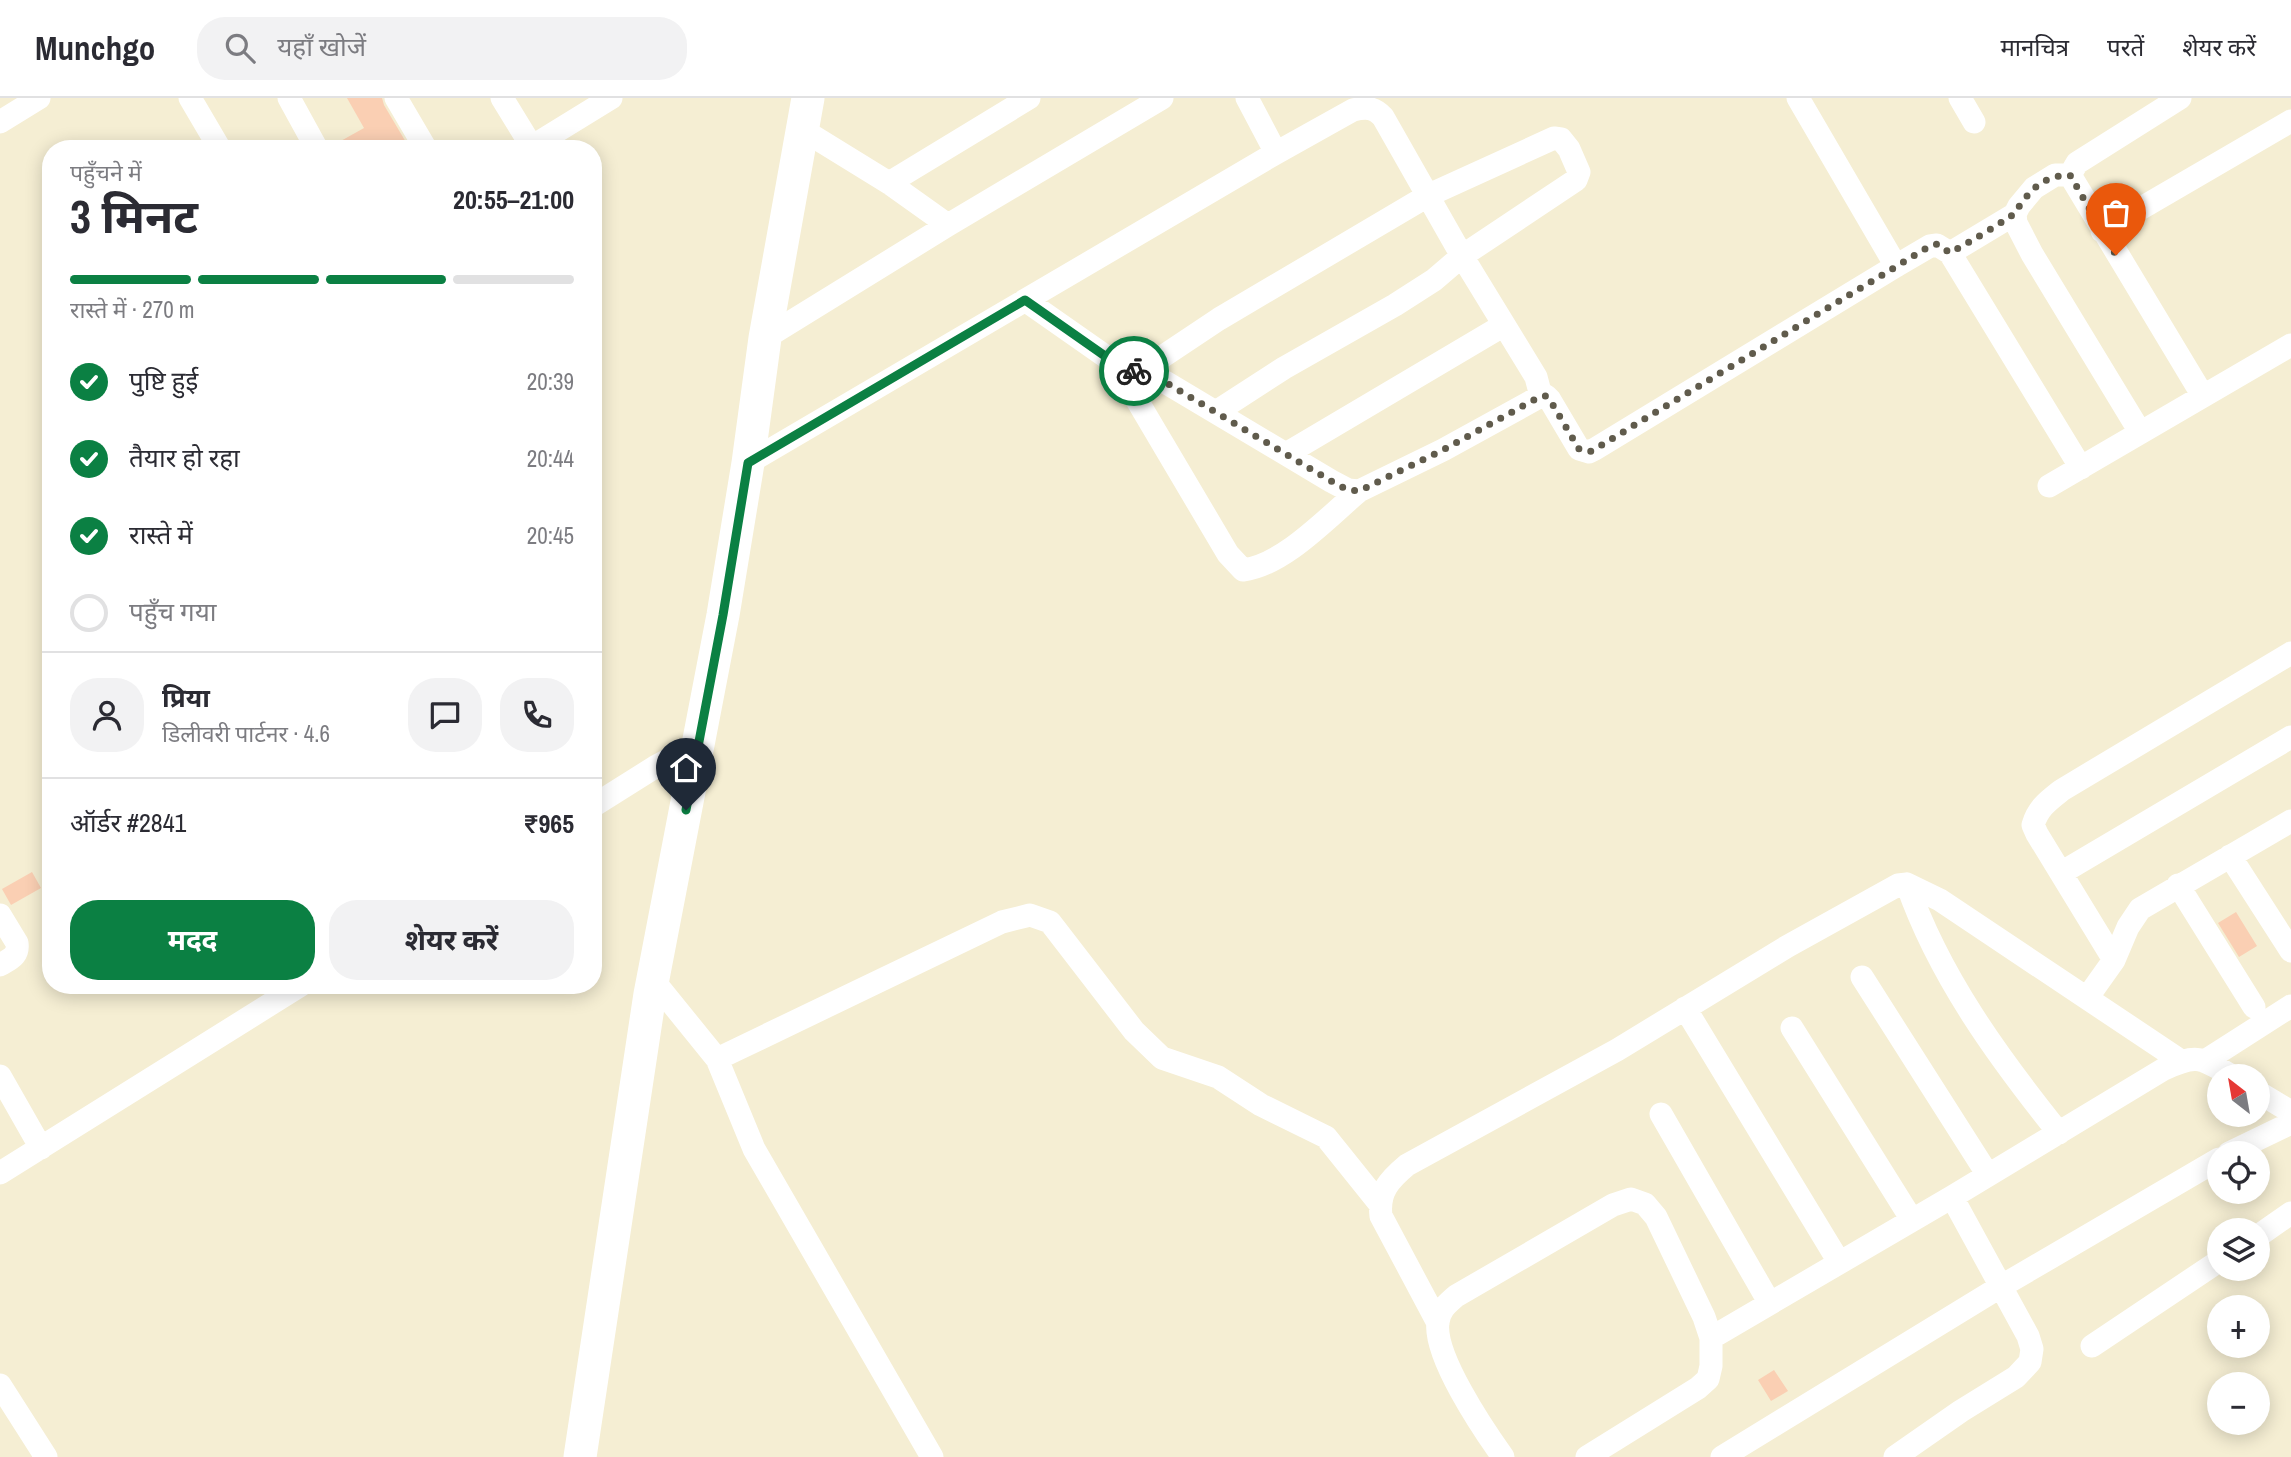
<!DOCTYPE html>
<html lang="hi">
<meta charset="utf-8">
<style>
body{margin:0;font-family:"Archivo Narrow","Noto Sans Devanagari",sans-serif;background:#f2f2f3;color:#2b2b33;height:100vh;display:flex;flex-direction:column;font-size:26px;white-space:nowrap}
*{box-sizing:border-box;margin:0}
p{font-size:23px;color:#7c7c81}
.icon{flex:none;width:38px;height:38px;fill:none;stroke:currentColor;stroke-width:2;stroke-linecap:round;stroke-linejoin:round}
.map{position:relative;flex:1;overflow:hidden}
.drawer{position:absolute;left:42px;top:42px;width:560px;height:854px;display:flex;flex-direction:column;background:#fff;border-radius:28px;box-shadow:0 4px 18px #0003}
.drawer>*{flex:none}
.needle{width:46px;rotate:329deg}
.tools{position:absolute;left:2207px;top:966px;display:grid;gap:14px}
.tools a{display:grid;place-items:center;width:63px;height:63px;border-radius:50%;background:#fff;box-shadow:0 4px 18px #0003;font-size:35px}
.pin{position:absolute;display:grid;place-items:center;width:60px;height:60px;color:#fff;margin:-72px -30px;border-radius:50% 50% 50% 0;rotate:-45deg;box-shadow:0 0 7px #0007}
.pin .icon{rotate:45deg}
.courier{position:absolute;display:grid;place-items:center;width:70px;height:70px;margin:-35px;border:5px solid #0b8043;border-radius:50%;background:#fff;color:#222;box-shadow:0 2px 9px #0007}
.summary em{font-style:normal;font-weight:700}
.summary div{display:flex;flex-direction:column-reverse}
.summary{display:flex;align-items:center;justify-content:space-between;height:119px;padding:0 28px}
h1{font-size:46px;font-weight:700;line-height:52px}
.bar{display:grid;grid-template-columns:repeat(4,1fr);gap:10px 7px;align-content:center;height:84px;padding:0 28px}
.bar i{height:9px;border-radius:5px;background:#e1e1e2}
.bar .current{background:#0b8043}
.bar p{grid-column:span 4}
.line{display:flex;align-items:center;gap:18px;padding:0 28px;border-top:2px solid #e1e1e2}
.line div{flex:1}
.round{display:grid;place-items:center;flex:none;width:74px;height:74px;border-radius:28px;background:#f2f2f3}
ol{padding:0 28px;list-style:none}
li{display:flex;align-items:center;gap:21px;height:77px}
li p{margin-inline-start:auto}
li .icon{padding:7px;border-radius:50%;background:#0b8043;color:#fff;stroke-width:4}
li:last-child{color:#7c7c81}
li i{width:38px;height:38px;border:4px solid #e1e1e2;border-radius:50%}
.cta{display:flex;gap:14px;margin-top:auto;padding:14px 28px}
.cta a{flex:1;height:80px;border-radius:28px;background:#0b8043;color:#fff;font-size:28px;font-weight:700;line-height:80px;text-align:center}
.cta a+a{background:#f2f2f3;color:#2b2b33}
header{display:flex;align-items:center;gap:42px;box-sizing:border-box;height:98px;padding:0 35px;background:#fff;border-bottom:2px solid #e1e1e2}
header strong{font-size:33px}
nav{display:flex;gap:38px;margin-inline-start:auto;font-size:24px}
.search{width:490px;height:63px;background:#f2f2f3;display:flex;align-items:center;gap:18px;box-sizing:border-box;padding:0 24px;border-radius:28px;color:#7c7c81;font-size:26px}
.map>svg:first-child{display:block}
.building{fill:#facfb3}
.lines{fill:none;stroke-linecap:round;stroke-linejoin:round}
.street{stroke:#fff;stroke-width:23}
.secondary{stroke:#fff;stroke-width:33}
.done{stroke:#605b4c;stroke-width:7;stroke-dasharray:0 12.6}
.route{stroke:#0b8043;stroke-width:9}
</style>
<header>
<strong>Munchgo</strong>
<div class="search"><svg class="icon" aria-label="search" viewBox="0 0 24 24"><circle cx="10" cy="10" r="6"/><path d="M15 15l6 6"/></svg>यहाँ खोजें</div>
<nav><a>मानचित्र</a><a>परतें</a><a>शेयर करें</a></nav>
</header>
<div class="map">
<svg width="2291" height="1359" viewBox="0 0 2291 1359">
<rect width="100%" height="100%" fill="#f5eed3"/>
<!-- building -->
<path class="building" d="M347,0H382L384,7L410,51H331L330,49L364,30Z
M32,774L41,790L11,807L2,791Z
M2236,814L2257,848L2239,859L2218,825Z
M1774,1272L1788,1293L1771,1303L1758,1282Z"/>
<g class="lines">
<!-- street -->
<path class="street" d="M190,0L220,51
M289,0L317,51
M396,0L426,51
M502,0L532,49
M1247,0L1276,55
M1798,0L1896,168
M1960,0L1974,24
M2180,0L2077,65L2070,77L2203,298
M0,24L39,0
M803,32L889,85L948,127
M528,51L611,0
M2070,77H2055L2034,90L2019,108L2015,116L2016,125L2032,156L2140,334
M889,85L1029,0
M2102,133L2291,23
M1950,155L2015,116
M1025,202L1115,265L1165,284L1331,383L1348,392L1359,393L1443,352L1541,298H1546L1550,302L1579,351L1589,354L1595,351L1896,168L1930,148L1937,147L1950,155L2081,370
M765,240L948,127L1162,0
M1115,265L1228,456L1243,472C1284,467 1328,419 1359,393
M1138,275L1219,221L1429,97L1554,40L1561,41L1569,51L1579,74L1576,82L1462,158L1434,182L1395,207L1284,270L1216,314
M1286,356L1504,227
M748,365L1276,55L1353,12C1366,9 1374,9 1383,19L1462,158L1536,279L1541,298
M2049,388L2291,247
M593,708L655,669L698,646
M2230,758L2291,853
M2061,775L2291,639
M1907,786C1939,878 1998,959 2059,1035
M2178,787L2254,909
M0,817L17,845C19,858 10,861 0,867
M2114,862L2037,736L2033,727C2038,710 2048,703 2062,692L2291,555
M1862,879L1988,1077
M653,882L717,961L1002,824L1030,817L1050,824L1134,933L1162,960L1218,979L1261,1007L1326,1039L1379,1105
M2087,900L2114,862L2128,829L2140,811L2291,723
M1685,910L1839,1164
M1792,930L1912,1122
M717,961L754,1051L932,1359
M2205,963L2291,908
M0,978L41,1050
M2258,994L2291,1014
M1661,1016L1769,1204
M2229,1055L2291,1025
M0,1075L301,887
M2258,1138L2291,1115
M1438,1225L1381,1118C1378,1094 1389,1082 1407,1067L1617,952L1788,848L1898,787L1907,786L1940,802L2181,963
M1711,1240L1952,1099L2164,971C2198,955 2201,960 2232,978
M2092,1248L2219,1163
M0,1287L46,1359
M1503,1359C1483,1331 1433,1257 1438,1224C1440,1211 1447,1206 1456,1198L1613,1107L1631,1101L1645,1106L1656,1119L1704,1219L1711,1240V1268L1708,1281L1698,1290L1587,1359
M1722,1359L2000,1189L2219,1061
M1895,1359L1961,1313L2016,1279L2030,1264L2032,1251L2028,1238L1952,1099"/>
<!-- secondary -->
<path class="secondary" d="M580,1359L650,896L723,517L748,365L765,240L808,0"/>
</g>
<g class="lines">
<!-- done -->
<path class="done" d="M1134,273L1165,284L1331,383L1348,392L1359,393L1443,352L1541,298H1546L1550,302L1579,351L1589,354L1595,351L1930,148L1937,146L1950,155C1971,143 1992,131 2011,118C2016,115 2017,111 2021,106C2033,88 2048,77 2070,77L2116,157"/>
<!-- route -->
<path class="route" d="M686,712L723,517L748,365L1025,202L1115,265L1134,273"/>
</g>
</svg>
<div class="tools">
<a><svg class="needle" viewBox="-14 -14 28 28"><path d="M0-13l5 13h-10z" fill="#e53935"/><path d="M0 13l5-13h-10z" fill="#7c7c81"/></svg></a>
<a><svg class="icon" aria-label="locate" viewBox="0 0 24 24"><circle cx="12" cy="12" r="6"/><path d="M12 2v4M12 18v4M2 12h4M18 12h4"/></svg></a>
<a><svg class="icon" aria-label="layers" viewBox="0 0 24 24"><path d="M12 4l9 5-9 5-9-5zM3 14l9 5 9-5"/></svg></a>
<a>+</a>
<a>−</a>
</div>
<div class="pin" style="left:2116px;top:157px;background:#ea580c"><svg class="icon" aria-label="bag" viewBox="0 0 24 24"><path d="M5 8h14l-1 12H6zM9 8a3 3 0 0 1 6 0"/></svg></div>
<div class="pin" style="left:686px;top:712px;background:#1f2937"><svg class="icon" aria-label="home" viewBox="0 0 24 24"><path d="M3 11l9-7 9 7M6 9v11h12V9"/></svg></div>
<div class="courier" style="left:1134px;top:273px"><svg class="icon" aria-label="bike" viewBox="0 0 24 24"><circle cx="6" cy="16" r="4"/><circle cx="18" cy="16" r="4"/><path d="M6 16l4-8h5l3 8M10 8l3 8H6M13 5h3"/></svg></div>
<section class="drawer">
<div class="summary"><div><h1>3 मिनट</h1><p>पहुँचने में</p></div><em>20:55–21:00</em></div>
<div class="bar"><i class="current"></i><i class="current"></i><i class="current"></i><i></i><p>रास्ते में · 270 m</p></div>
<ol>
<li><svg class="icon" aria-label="check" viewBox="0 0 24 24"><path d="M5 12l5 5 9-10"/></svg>पुष्टि हुई<p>20:39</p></li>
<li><svg class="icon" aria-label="check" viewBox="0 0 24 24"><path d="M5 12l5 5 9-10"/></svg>तैयार हो रहा<p>20:44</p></li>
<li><svg class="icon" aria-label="check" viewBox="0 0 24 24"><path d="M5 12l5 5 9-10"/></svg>रास्ते में<p>20:45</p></li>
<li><i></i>पहुँच गया</li>
</ol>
<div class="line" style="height:126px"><a class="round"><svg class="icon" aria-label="person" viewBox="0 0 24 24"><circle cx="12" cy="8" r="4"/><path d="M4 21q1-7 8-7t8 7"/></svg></a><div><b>प्रिया</b><p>डिलीवरी पार्टनर · 4.6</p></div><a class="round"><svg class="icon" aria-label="chat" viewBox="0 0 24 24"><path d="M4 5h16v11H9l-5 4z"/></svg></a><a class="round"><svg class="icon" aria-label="phone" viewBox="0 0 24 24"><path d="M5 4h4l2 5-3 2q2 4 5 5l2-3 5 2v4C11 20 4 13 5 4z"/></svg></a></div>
<div class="line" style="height:91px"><div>ऑर्डर #2841</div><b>₹965</b></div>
<div class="cta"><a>मदद</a><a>शेयर करें</a></div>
</section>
</div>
